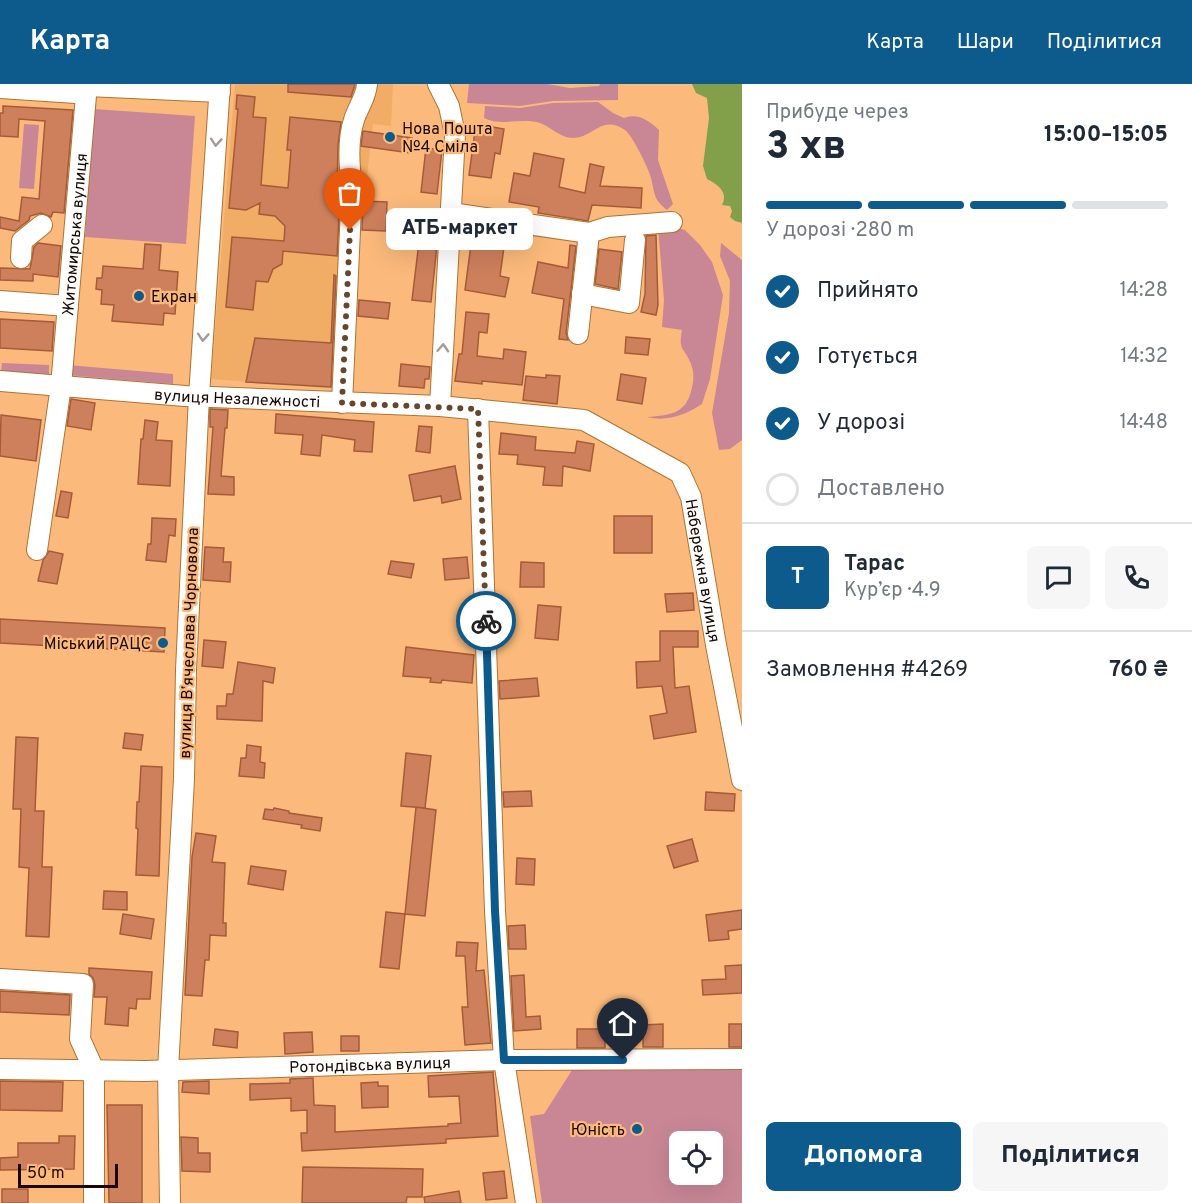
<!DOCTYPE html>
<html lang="uk">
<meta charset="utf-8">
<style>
body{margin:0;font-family:Overpass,sans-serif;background:#f6f6f7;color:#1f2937;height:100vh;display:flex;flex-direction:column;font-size:22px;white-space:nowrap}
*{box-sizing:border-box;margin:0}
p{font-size:20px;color:#747a83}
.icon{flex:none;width:33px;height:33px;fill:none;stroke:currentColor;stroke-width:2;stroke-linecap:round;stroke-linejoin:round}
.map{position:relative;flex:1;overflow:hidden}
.drawer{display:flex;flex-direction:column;background:#fff;width:450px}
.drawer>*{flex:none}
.controls{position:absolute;left:669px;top:1047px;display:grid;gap:12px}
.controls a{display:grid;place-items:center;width:54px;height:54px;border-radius:9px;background:#fff;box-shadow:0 6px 24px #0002;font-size:30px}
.scale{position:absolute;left:18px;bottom:15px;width:100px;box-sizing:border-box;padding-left:6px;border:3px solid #190800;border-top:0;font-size:16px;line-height:21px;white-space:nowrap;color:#190800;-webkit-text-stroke:4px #fbba7b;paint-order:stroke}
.pin{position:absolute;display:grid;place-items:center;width:51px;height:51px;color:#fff;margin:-62px -26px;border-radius:50% 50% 50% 0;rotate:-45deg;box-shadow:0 0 6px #0007}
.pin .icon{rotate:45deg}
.courier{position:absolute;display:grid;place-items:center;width:60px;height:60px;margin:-30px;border:4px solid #0d5a8d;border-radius:50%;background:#fff;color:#222;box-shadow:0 2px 8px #0007}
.bubble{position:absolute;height:42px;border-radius:9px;background:#fff;box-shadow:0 6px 24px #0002;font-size:20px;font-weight:800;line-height:42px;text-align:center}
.summary em{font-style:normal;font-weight:800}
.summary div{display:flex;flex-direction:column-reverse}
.summary{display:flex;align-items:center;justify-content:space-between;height:102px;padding:0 24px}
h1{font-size:39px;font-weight:800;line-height:45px}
.bar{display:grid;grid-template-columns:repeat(4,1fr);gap:9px 6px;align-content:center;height:72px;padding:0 24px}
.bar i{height:8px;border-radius:4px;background:#e0e1e3}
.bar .on{background:#0d5a8d}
.bar p{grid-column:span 4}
.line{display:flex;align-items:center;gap:15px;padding:0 24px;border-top:2px solid #e0e1e3}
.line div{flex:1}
.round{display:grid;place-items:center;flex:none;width:63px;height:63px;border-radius:9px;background:#f6f6f7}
ol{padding:0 24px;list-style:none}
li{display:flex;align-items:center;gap:18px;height:66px}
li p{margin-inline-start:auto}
li .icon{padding:6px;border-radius:50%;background:#0d5a8d;color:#fff;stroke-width:4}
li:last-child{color:#747a83}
li i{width:33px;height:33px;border:3px solid #e0e1e3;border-radius:50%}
.button{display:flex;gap:12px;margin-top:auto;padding:12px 24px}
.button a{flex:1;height:69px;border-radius:9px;background:#0d5a8d;color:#fff;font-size:24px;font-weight:800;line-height:69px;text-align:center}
.button a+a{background:#f6f6f7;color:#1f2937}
header{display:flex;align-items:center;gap:36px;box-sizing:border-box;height:84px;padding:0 30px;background:#0d5a8d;color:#fff}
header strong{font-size:28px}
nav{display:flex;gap:33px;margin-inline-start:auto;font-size:21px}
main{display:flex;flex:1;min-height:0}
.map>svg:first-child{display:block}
.built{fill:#f1ac66}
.green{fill:#c98796;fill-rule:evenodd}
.water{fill:#829f4a}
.building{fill:#ce805c;stroke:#a65b38;stroke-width:1.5}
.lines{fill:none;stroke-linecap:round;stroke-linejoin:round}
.minor-casing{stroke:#ae7332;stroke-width:22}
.minor{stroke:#fff;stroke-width:20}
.oneway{stroke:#a39c99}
.done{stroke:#68462b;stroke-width:6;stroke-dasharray:0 10.8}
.route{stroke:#0d5a8d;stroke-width:8}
.poi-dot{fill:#0d5a8d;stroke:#fbba7b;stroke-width:2}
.labels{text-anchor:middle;stroke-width:4.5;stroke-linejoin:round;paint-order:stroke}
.poi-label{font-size:16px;fill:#190800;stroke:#fbba7b;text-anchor:start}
.street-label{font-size:16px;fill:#190800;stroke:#fbba7b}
</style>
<header>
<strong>Карта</strong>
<nav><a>Карта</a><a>Шари</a><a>Поділитися</a></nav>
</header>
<main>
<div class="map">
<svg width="742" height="1119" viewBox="0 0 742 1119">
<rect width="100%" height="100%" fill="#fbba7b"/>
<!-- built -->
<path class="built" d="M235,0H393L391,42L373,40L366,100L357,106L348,306L211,295Z"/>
<!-- green -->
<path class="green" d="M469,0H547L570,4L599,2L600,0H618V16L553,17L520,22L467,19Z
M598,18L613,29L624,34C638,29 648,36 659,46L658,76L673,120L667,126C653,115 655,110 651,94C649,85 632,51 625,46C602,30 593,54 573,54C560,54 551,43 540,39C522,33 502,43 484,34L485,22L520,24L553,19Z
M94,25L195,32L186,160L85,153Z
M24,40L39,41L34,105L19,104Z
M672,142L685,146L700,161L712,178L723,211L710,295L702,320C685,331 667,338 647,333C671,331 687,330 692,303C694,296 694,288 691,280C684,262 678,268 682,246L662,243L664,216L658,143Z
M721,159L742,176V356L730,365L719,366L712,329L729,229L730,197L720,172Z
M2,279L49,281V290L1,288Z
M68,281L173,290V300L67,291Z
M574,983H742V1119H542L530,1032L544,1030ZM680,1058H712V1090H680Z"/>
<!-- water -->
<path class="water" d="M692,0H742V139L735,137L730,133L732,127L730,122L722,121C729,108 717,100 707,95L703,82L709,34L707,14L696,9Z"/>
<!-- building -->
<path class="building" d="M288,0H355L351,13L288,8Z
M237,11L255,13L253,33L266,34L261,101L288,104L291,66H287L290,33L341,38L338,61L337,109H340L337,172L283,167L282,180L273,185L268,198L256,197L253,226L226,223L232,153L284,157L285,142L275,132L259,130L260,119L246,126L229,124L238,25H236Z
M3,22L73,26L64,129L53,128L51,133L41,129L30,132L29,136L15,147L0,144V133L19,137L22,113L39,115L45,37L19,35L18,53L0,52V29H3Z
M476,40L504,45L500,70L495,69L491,94L469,91Z
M363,47L412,54L410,69L361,62Z
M426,64L442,66L437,110L421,108Z
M534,69L564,75L559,103L585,109L590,80L604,83L600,102L642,104L641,124L592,121L588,137L538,129L539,123L509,118L514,89L530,92Z
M363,117L387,118L386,147L362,146Z
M656,151L658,221L656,231L641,228L645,210L646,152Z
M472,153L489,156L488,160L504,163L500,192L509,194L505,213L465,206Z
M419,158L437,161L431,218L412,216Z
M38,159L61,162L58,193L33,190V197L0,196V184L30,185L34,163Z
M145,160L161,161L159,186L178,188L175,230L164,229L163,241L112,237L114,221L101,220L102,206L96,205L97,194H102L103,182L143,185Z
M570,161L576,162L566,249L568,256L559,255L564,215L532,209L538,178L568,184Z
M599,165L622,168L618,205L595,200Z
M334,191L336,192L331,303L246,298L255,254L331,259Z
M359,216L390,219L388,235L358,232Z
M466,228L489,230L487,249L479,248L477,272L503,275L504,265L526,268L522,301L482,297V300L455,297L459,270H462Z
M0,235L54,238L52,267L0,264Z
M626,253L650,255L648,271L625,269Z
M401,280L430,283L429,295H425L424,304L399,302Z
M621,290L646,294L642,320L617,316Z
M546,291L560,292L557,320L523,316L526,292L546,294Z
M71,315L95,319L91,346L67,342Z
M210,325L228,326L227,344H225L221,392L234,393V411L208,410L213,343H210Z
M276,330L374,338L372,368L354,367L355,356L322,351L320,372L301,370L303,351L275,349Z
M1,331L41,336L36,377L0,372Z
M145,336L158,338L156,356L172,357L170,402L138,400L141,355H143Z
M419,342L432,343L430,369L416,367Z
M501,349L536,353L535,366L575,369L577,357L594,360L590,387L563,382L562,402L543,401L545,383L517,380L518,371L499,370Z
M455,382L461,415L442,419L441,412L414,417L409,391Z
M61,407L72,409L68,434L56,432Z
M614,432H652V469H614Z
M152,434L176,435L175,452L169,451L166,478L146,476L148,460H151Z
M205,463L224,464L223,478H231L230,498L203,496Z
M49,467L63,470L57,500L38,497L43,476Z
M467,473L469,494L445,496L443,475Z
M391,477L414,480L411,494L388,490Z
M521,478L544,479V503H520Z
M693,509L694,526L667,528L665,510Z
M538,521L561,523L558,556L535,554Z
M0,535L165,544L164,568L0,559Z
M660,547H698V563H673L675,604L689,602L696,648L654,655L650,632L667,629L662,602L637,604L636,578L660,577Z
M204,556L226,558L223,584L202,582Z
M406,563L474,571L472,599L442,596L441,599L430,598L431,594L403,592Z
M238,578L275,584L273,599L263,597L262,637L217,635V622H226L227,610H233Z
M537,594L539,612L500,615L499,597Z
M125,649L143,651L141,666L123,664Z
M16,653L38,654L35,727H44L42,783H52L49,853L26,852L29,784L19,783L21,725H13Z
M247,661L261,663L260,678L265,679L264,694L239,692L241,674H246Z
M406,669L431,672L425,724L401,722Z
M141,682L162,683L159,792L136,791L138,745L136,744L137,718H139Z
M531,707L532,722L504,723L503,708Z
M706,708L735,710L734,727L705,726Z
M416,723L436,726L425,832L405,830Z
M274,724L289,727V729L322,734L320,747L301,744L302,741L263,735L265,725L273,726Z
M196,749L216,752L212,778L225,779L223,839H226V852L210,851L209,876H205L202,912L185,911L192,773Z
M692,755L698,777L674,784L667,762Z
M517,774L535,775L534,801L516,800Z
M251,782L286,787L283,806L248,800Z
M104,807L127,808V826L103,825Z
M742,826V845L728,847L729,855L709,857L706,831Z
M386,828L405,830L399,885L380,883Z
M123,830L154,835L151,855L120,850Z
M525,841L526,865H509L508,842Z
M457,858L478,859L476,887L484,886L491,959L465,961L462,923H468L465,872H456Z
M742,881V909L703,911L702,896L726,895L725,882Z
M89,884L152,888L150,915H137L136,925L129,924L128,942L105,940L107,913H94L95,900L93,894L89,890Z
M524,891L526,933L540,932L541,945L514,947L511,892Z
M0,907L70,911L69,931L0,928Z
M663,940V963H643V941Z
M729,940H742V963H729Z
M215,945L238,948L237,964L213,961Z
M577,945H605V964H577Z
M312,948L313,968L285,970L284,949Z
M341,952H359V967H341Z
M493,988L498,1052L446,1055V1059L302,1067L301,1049H307V1026L291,1027V1014L250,1016V1000L290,999V995L313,994L314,1021L335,1022V1048L448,1042V1040L461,1039L459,1012L429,1013L428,992Z
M0,997L63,998L62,1027L0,1026Z
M209,997V1010L182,1008L183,998Z
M378,998V1002H388V1023L362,1024L361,999Z
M107,1021H142V1119H109Z
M59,1052H75L74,1085L0,1086V1074L18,1073V1059H59Z
M181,1053L198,1054V1069H210V1088L182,1087Z
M303,1083L423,1085L422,1113H407L406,1119H302Z
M504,1087L507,1114L486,1116L483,1089Z
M2,1105H28V1119H2Z
M459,1107L461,1119H425L424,1113Z"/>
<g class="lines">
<!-- minor casing -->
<g class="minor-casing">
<g id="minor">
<path d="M438,0L449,22L455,51L440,322"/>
<path d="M0,4L76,9L87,2L220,8"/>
<path d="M451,129L589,149L608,143L672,138"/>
<path d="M21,174L22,157L42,141"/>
<path d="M582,210L629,219L635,156"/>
<path d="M0,217L68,222"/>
<path d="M578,250L589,149"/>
<path id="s1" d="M0,297L185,312L440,322L584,336L680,389L691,413L716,561L742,696"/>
<path d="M342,319L352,103C349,82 347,57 354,36C358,23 366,14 367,0"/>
<path d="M478,325L495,827L504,976L526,1119"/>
<path id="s2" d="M37,466L61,302L87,0"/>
<path d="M0,895L83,900L80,955L94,986V1119"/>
<path id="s3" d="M0,985L145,987L504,976L742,975"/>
<path d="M170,1119L168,986L184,695L186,586L199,312L220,0"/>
</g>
</g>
<!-- minor -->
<use href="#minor" class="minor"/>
</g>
<!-- one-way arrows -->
<defs><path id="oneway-chevron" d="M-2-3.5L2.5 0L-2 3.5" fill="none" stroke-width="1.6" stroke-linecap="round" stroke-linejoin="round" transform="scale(1.5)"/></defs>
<g class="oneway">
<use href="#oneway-chevron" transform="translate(216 58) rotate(94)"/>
<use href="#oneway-chevron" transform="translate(203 253) rotate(94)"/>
<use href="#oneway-chevron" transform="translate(443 264) rotate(-87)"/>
</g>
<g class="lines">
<!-- done -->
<path class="done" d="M350,146L342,319L478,325L486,537"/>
<!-- route -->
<path class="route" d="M486,537L495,827L504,976H623"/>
</g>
<!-- markers -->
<g class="poi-dot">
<circle cx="390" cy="53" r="6"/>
<circle cx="139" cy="212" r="6"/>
<circle cx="163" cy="559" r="6"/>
<circle cx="637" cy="1045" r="6"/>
</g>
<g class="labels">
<!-- poi labels -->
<g class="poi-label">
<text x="402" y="50">Нова Пошта<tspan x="402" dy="18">№4 Сміла</tspan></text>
<text x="151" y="218">Екран</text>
<text x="151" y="565" text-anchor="end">Міський РАЦС</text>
<text x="625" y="1051" text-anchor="end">Юність</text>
</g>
<!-- street labels -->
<g class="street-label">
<text dy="6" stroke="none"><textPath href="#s2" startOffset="318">Житомирська вулиця</textPath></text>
<text dy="6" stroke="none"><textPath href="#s1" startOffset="238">вулиця Незалежності</textPath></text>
<text dy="6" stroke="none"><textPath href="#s1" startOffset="796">Набережна вулиця</textPath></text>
<text transform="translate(188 559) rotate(-88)" y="6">вулиця Вʼячеслава Чорновола</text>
<text dy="6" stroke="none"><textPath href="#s3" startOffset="370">Ротондівська вулиця</textPath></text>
</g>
</g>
</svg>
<div class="controls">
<a><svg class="icon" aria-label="locate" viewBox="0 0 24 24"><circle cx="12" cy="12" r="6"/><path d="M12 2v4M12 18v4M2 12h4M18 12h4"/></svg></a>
</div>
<div class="scale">50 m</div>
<div class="pin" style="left:350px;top:146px;background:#ea580c"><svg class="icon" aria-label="bag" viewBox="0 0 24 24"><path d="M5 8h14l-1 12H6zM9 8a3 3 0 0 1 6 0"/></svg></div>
<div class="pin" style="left:623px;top:976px;background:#1f2937"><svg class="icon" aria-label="home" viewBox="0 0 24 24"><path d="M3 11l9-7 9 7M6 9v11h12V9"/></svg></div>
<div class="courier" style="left:486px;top:537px"><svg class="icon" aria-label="bike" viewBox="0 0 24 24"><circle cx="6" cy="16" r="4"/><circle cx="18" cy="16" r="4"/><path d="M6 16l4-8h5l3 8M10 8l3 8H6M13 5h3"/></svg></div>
<div class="bubble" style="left:386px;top:124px;width:147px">АТБ-маркет</div>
</div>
<section class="drawer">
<div class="summary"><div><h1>3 хв</h1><p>Прибуде через</p></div><em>15:00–15:05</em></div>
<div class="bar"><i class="on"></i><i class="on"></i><i class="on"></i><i></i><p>У дорозі · 280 m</p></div>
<ol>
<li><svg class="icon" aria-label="check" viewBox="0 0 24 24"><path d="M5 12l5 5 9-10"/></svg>Прийнято<p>14:28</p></li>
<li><svg class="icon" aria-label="check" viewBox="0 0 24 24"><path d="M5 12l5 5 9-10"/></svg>Готується<p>14:32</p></li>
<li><svg class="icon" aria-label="check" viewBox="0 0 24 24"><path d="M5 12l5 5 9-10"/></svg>У дорозі<p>14:48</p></li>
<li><i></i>Доставлено</li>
</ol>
<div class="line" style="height:108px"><b class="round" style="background:#0d5a8d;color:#fff">Т</b><div><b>Тарас</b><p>Кур’єр · 4.9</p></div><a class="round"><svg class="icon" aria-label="chat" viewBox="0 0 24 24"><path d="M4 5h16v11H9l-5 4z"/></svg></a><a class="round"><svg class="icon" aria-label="phone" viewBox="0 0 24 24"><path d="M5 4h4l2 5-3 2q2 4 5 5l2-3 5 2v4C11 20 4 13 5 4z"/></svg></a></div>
<div class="line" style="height:78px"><div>Замовлення #4269</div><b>760 ₴</b></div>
<div class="button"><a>Допомога</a><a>Поділитися</a></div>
</section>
</main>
